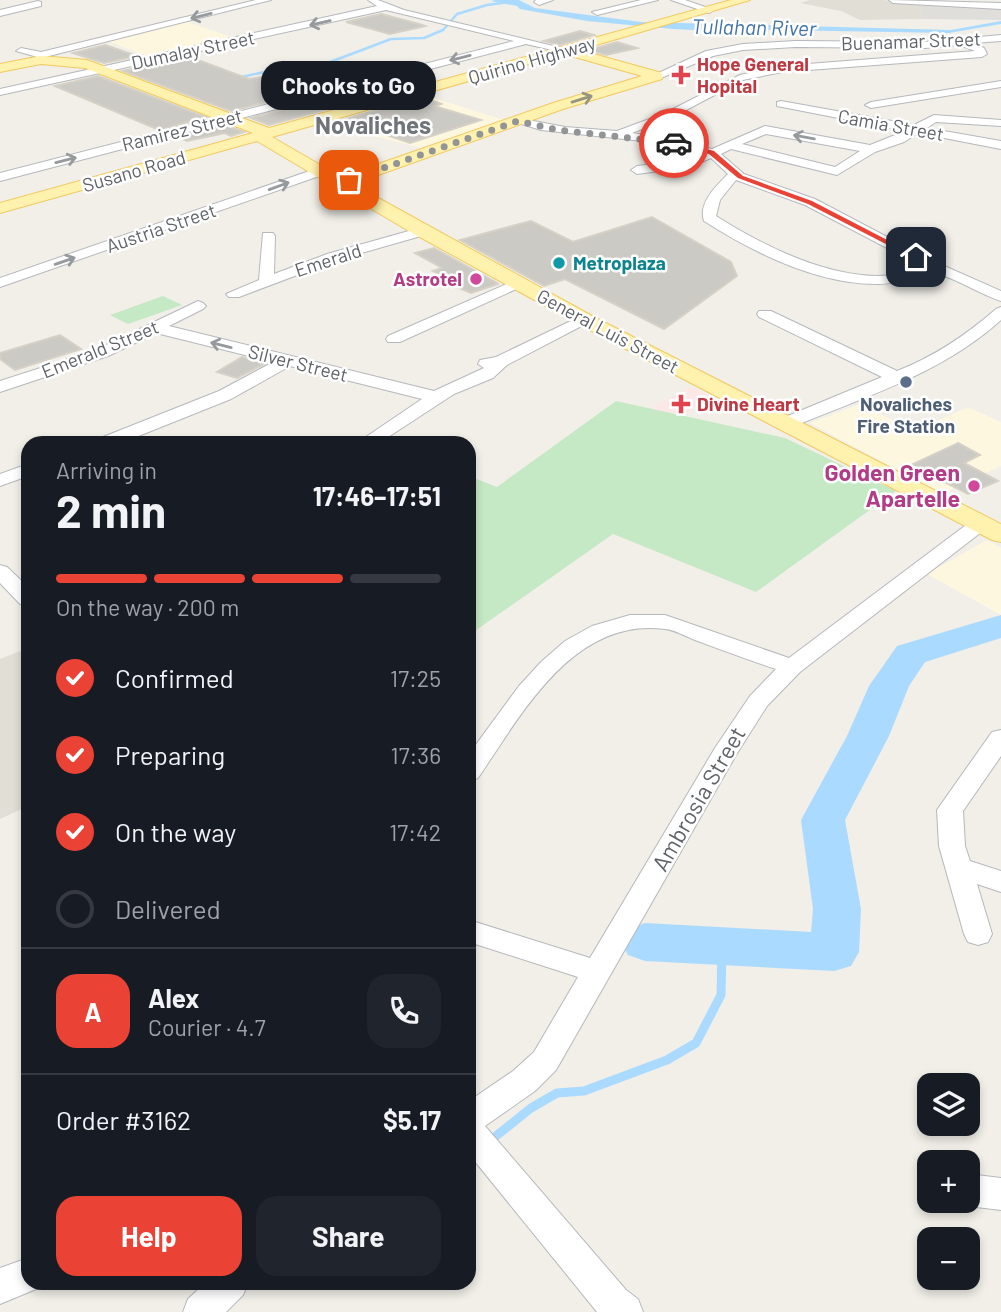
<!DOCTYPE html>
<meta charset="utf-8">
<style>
body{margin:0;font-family:Barlow,sans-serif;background:#20242c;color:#f1f3f6;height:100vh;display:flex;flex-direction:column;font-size:26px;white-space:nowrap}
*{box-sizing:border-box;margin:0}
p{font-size:23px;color:#9ea1a6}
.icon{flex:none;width:38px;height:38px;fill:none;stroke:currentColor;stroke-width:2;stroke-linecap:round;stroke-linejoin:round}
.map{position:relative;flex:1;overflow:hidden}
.sheet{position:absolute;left:21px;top:436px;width:455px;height:854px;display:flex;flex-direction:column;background:#171b24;border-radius:21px;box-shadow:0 4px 10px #0003}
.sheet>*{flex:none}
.controls{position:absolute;left:917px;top:1073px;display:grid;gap:14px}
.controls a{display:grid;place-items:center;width:63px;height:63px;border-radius:14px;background:#171b24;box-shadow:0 4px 10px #0003;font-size:35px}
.pin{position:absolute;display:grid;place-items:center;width:60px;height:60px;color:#fff;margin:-30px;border-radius:14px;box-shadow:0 4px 10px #0006}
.courier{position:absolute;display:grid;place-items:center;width:70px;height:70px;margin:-35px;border:5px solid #ea4335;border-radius:50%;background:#fff;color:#222;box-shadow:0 2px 9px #0007}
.bubble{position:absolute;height:49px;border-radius:21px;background:#171b24;box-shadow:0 4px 10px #0003;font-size:23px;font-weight:700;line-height:49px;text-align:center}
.overview em{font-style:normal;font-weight:700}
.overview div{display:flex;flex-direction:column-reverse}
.overview{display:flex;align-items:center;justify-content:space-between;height:119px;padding:0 35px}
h1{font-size:46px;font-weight:700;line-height:52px}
.bar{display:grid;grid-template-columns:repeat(4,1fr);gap:10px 7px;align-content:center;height:84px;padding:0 35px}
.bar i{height:9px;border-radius:5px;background:#363941}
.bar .on{background:#ea4335}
.bar p{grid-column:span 4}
.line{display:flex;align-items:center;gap:18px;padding:0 35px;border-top:2px solid #363941}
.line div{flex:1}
.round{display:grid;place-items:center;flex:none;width:74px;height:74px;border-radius:21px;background:#20242c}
ol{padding:0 35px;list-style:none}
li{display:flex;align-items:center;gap:21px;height:77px}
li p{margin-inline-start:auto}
li .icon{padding:7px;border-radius:50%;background:#ea4335;color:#fff;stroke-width:4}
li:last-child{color:#9ea1a6}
li i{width:38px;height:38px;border:4px solid #363941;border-radius:50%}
.action{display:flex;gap:14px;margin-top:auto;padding:14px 35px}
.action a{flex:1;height:80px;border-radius:21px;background:#ea4335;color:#fff;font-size:28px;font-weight:700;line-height:80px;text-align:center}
.action a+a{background:#20242c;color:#f1f3f6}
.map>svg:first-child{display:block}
.commercial{fill:#fef7e0}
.industrial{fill:#e0deda}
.education{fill:#e1ded6}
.medical{fill:#fce8e6}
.green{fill:#c5e8c5}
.water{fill:#aadaff}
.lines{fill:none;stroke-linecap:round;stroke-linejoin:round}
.stream-far2{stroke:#aadaff;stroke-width:2.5}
.stream-far1{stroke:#aadaff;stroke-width:7}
.stream{stroke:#aadaff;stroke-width:9}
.river{fill:#aadaff;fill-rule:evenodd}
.building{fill:#cccac5;stroke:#d6d1c6;stroke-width:2}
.minor-casing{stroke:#b5b8bc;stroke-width:2}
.major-casing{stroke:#f2c960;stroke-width:2}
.minor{fill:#fff;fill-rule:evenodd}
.major{fill:#fff2af;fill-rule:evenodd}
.oneway{stroke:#979a9d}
.oneway2{stroke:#979581}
.route{fill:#ea4335}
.done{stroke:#929495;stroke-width:7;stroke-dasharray:0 12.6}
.health-dot{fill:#e0444e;stroke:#fff;stroke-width:2.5}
.culture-dot{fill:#0f9aa8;stroke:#fff;stroke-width:2.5}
.hotel-dot{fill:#d1479c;stroke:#fff;stroke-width:2.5}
.service-dot{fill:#5c6f8a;stroke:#fff;stroke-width:2.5}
.labels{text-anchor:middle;stroke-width:5;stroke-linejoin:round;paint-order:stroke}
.far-street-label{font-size:19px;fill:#5f6368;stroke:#fff}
.far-health-label{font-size:19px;font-weight:bold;fill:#be3a42;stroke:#fff;text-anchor:start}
.far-culture-label{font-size:19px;font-weight:bold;fill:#0d838f;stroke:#fff;text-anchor:start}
.far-hotel-label{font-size:19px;font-weight:bold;fill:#b23c85;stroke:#fff;text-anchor:end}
.far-service-label{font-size:19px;font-weight:bold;fill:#4e5e75;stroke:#fff}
.far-water-label{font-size:21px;font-style:italic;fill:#4174aa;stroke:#fff}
.hotel-label{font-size:23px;font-weight:bold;fill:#b23c85;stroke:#fff;text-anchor:end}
.street-label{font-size:23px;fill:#5f6368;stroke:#fff}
.far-district-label{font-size:24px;font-weight:bold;fill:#70757a;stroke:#fff}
</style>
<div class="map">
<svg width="1001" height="1312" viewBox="0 0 1001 1312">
<rect width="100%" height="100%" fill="#f1efe8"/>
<!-- commercial -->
<path class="commercial" d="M185,21L237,39L153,58L107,41Z
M434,98L507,121L425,149L371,135L343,122Z
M860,404L914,431L968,407L1001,422V466L942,494L810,423Z
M987,540L1001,548V615L927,574Z"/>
<!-- industrial -->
<path class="industrial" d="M922,4L1001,7V20L920,19Z"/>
<!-- education -->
<path class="education" d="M810,0H883L922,4L920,19L860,20L841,11L800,3Z
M28,648V806L0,819V659Z"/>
<!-- medical -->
<path class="medical" d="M691,387L713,398L680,416L649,409Z"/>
<!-- green -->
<path class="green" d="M163,296L182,305L128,324L110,315Z
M616,401L785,438L896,491L756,592L613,534L469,635V476L497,487Z"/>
<!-- water -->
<path class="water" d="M495,0H519L535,8L641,22L951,30L1001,21V24L949,33L727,29L714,31L673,29L587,21L520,9L517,6L491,1Z"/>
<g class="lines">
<!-- stream-far2 -->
<path class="stream-far2" d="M237,78L269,71L309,70L391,39L424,38L443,30L457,14L487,5L510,2"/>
<!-- stream-far1 -->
<path class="stream-far1" d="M722,950V945"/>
<!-- stream -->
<path class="stream" d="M491,1140L531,1108L557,1093L584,1091L667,1060L696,1043L721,995L722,948"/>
<!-- river -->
<path class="river" d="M1001,615V638L925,662L909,686L889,736L845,820L861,909L859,952L851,966L834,971L645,961L628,955L621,942L628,929L645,923L811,932L813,909L801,820L847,736L869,686L897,646Z"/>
</g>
<!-- building -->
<path class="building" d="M381,14L419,24L425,26L390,34L346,22Z
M580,31L594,35L560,45L544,41Z
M617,42L637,48L606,55L589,50Z
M105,45L137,56L104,63L73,53Z
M187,56L249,79L293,73L329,86L231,111L123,71Z
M98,76L206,117L159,130L55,86Z
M385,83L400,89L269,125L251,118Z
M422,97L441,104L434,106L481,120L410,143L342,120Z
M225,125L244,132L231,136L225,133L187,141L178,137Z
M652,217L731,262L737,276L664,329L565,279L544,286L460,240L531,221L573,242Z
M434,248L497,283L498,284L471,293L446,283L452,280L433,271L442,268L415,253Z
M60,335L81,349L15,370L0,359V353Z
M242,357L266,363L237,378L217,372Z
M958,443L980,455L964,463L998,481L968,494L911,465Z"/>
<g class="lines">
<!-- minor casing -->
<g class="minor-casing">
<path id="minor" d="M256,0H271L41,58L16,51L21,48L41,52Z
M368,0H378L404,10L570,50L565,53L526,44L0,181V173L514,41L386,10L0,95V89L377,6Z
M536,0H553L539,5L534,2Z
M641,0H658L597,15L592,12Z
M671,0H685L714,10L709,13Z
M889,0L1001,3V9L893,3Z
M38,1L41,2V6L0,16V10Z
M1001,35V41L974,43L984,48L987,54L982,57L782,72L743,80L671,118L632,133L684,141L712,149L765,126L870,145L905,131L777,106V102L781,101L914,125L934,115L1001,120V126L936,122L927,128L1001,141V149L918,133L904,142L875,152L837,175L731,149L721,154L744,174L815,199L933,261L1001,291V301C984,296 949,275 937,274C925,273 895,284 879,284C819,285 754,253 704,221C698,203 716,186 728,174L711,158L689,167L637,174L631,170L637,166L686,160L701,153L661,143L541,130L512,121L518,118L565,127L617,131L663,114L740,75L782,66L975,51L960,45L925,48L795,47L743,50L713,56L661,78L652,76L706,51L743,44L795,41L925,42ZM766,134L860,151L835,167L742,144ZM736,180L805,205L925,268C909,272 893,276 877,276C821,275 762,245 716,216L720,200Z
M1001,81V87L871,108L865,105L871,102Z
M321,167L325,168V174L0,287V278Z
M423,227L430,231L428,234L337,260L239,297H229L226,294L259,280L263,233H273L275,236L274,274L327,254Z
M518,279L523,280L525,283L523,286L400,342H388L386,339L388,336Z
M198,301L203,303L206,306L203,309L169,326L434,391L484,368L478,364L480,360L496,357L579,317L585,315L593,320L507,365L493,378L454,394L379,443H357L422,399L290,366L231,399L121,443H95L98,439L219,391L273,362L156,333L108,356L0,392V381L96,350Z
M1001,307V320C942,374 863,397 790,428H778L775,424L778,420L882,377L759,317L757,314L759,311H771L897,371C935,356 965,336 996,309Z
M28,464V476L0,486V474Z
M981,517L988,519L991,523L988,527L800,672L767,706L736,755L556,1070L535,1091L485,1126L626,1290L638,1299L643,1312H597L469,1154V1101L513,1071L534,1052L578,977L469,942V920L590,958L715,748L750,696L776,669C749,660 722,650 695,640C685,636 675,630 665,629C573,617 522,714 478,778L469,781V754L519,686L541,662L565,641L592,626L630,615H665L789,658L974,519Z
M0,565L7,567L28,587V605L20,604L0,583Z
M1001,730V756L963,811L965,846L970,861L1001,871V892L977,884L992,934L988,942L978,945L968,942L964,934L939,846L937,810L992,732Z
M968,1174L1001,1178V1210L968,1206L956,1201L968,1200Z
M28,1258V1283H43L41,1287L0,1304V1268Z
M205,1283H248L243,1295L226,1312H183L188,1299Z"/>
</g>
<!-- major casing -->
<g class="major-casing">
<path id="major" d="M731,0H750L579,50L662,73V79L563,109L353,184L592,316L1001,524V542L992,540L578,324L407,230L257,141L0,213V203L253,133L85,68L41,64L0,72V64L41,56L87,60L269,128ZM564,54L642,76L553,103L341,177L272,137Z"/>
</g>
<!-- minor -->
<use href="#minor" class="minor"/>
<!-- major -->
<use href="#major" class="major"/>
</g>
<!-- one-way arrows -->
<defs><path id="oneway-shaft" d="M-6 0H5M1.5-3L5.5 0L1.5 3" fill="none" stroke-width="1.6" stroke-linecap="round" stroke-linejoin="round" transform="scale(1.75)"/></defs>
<g class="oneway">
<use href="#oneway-shaft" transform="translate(201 16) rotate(166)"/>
<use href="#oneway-shaft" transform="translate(320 23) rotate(167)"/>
<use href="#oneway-shaft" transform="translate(460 58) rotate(166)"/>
<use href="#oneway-shaft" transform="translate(804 137) rotate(-170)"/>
<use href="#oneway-shaft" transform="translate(66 160) rotate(-14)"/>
<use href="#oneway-shaft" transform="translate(279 186) rotate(-20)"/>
<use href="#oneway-shaft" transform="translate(65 261) rotate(-19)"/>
<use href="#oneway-shaft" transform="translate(221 345) rotate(-166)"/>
</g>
<use class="oneway2" href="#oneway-shaft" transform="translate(582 99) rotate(-17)"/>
<!-- route -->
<path class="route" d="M674,141L714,151L743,176L812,201L920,257L913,258L808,204L738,178L709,154L672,144Z"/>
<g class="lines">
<!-- done -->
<path class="done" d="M349,180L518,121L558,130L674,143"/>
</g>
<!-- markers -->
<g class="health-dot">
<path d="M677.5 64.5h7v7h7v7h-7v7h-7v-7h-7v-7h7z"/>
<path d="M677.5 393.5h7v7h7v7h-7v7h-7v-7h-7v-7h7z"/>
</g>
<circle class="culture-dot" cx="559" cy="263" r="7"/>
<g class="hotel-dot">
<circle cx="476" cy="279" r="7"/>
<circle cx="974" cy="486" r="7"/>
</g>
<circle class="service-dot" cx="906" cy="382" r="7"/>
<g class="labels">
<!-- far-street labels -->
<g class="far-street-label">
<text transform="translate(911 41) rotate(-2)" y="7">Buenamar Street</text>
<text transform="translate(193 50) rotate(-12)" y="7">Dumalay Street</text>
<text transform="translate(532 60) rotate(-16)" y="7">Quirino Highway</text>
<text transform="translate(891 125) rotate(10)" y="7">Camia Street</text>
<text transform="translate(182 130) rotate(-14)" y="7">Ramirez Street</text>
<text transform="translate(134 171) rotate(-16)" y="7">Susano Road</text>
<text transform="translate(161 228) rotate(-19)" y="7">Austria Street</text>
<text transform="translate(328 260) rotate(-18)" y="7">Emerald</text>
<text transform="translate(608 331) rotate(28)" y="7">General Luis Street</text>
<text transform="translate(100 349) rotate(-22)" y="7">Emerald Street</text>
<text transform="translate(298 363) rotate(14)" y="7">Silver Street</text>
</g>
<!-- far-health labels -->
<g class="far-health-label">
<text x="697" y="71">Hope General<tspan x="697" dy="22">Hopital</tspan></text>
<text x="697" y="411">Divine Heart</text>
</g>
<!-- far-culture labels -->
<g class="far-culture-label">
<text x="573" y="270">Metroplaza</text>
</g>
<!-- far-hotel labels -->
<g class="far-hotel-label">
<text x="462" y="286">Astrotel</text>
</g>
<!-- far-service labels -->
<g class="far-service-label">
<text x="906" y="411">Novaliches<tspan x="906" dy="22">Fire Station</tspan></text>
</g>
<!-- far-water labels -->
<g class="far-water-label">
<text transform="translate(754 28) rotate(1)" y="7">Tullahan River</text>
</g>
<!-- hotel labels -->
<g class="hotel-label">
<text x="960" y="481">Golden Green<tspan x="960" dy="26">Apartelle</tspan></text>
</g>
<!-- street labels -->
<g class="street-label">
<text transform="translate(699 799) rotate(-60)" y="8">Ambrosia Street</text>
</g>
<!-- far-district labels -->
<g class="far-district-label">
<text x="373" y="134">Novaliches</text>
</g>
</g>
</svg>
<div class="controls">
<a><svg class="icon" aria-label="layers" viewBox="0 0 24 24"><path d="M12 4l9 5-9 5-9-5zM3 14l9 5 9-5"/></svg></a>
<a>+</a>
<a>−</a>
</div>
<div class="pin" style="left:349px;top:180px;background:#ea580c"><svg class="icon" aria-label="bag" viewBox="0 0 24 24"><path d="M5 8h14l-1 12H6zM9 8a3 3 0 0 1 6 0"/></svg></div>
<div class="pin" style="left:916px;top:257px;background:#1f2937"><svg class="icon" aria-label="home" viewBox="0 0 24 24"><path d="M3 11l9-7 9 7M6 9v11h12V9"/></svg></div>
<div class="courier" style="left:674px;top:143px"><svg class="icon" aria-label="car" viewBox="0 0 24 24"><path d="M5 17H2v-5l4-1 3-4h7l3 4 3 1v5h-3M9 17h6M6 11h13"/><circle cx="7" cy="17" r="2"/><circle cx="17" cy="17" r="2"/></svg></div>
<div class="bubble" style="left:261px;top:61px;width:175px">Chooks to Go</div>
<section class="sheet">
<div class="overview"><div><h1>2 min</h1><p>Arriving in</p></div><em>17:46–17:51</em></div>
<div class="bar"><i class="on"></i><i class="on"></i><i class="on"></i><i></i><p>On the way · 200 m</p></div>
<ol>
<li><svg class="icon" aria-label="check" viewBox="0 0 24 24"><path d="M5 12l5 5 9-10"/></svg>Confirmed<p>17:25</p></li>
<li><svg class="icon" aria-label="check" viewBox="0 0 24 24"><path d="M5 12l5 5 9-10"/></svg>Preparing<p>17:36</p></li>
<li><svg class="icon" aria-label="check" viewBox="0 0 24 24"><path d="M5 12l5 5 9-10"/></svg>On the way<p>17:42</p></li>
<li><i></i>Delivered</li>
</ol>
<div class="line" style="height:126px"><b class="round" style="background:#ea4335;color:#fff">A</b><div><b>Alex</b><p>Courier · 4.7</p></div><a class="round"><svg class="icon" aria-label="phone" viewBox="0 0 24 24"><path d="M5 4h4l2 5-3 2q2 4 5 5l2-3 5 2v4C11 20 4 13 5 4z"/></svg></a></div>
<div class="line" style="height:91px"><div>Order #3162</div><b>$5.17</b></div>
<div class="action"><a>Help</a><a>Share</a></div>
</section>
</div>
